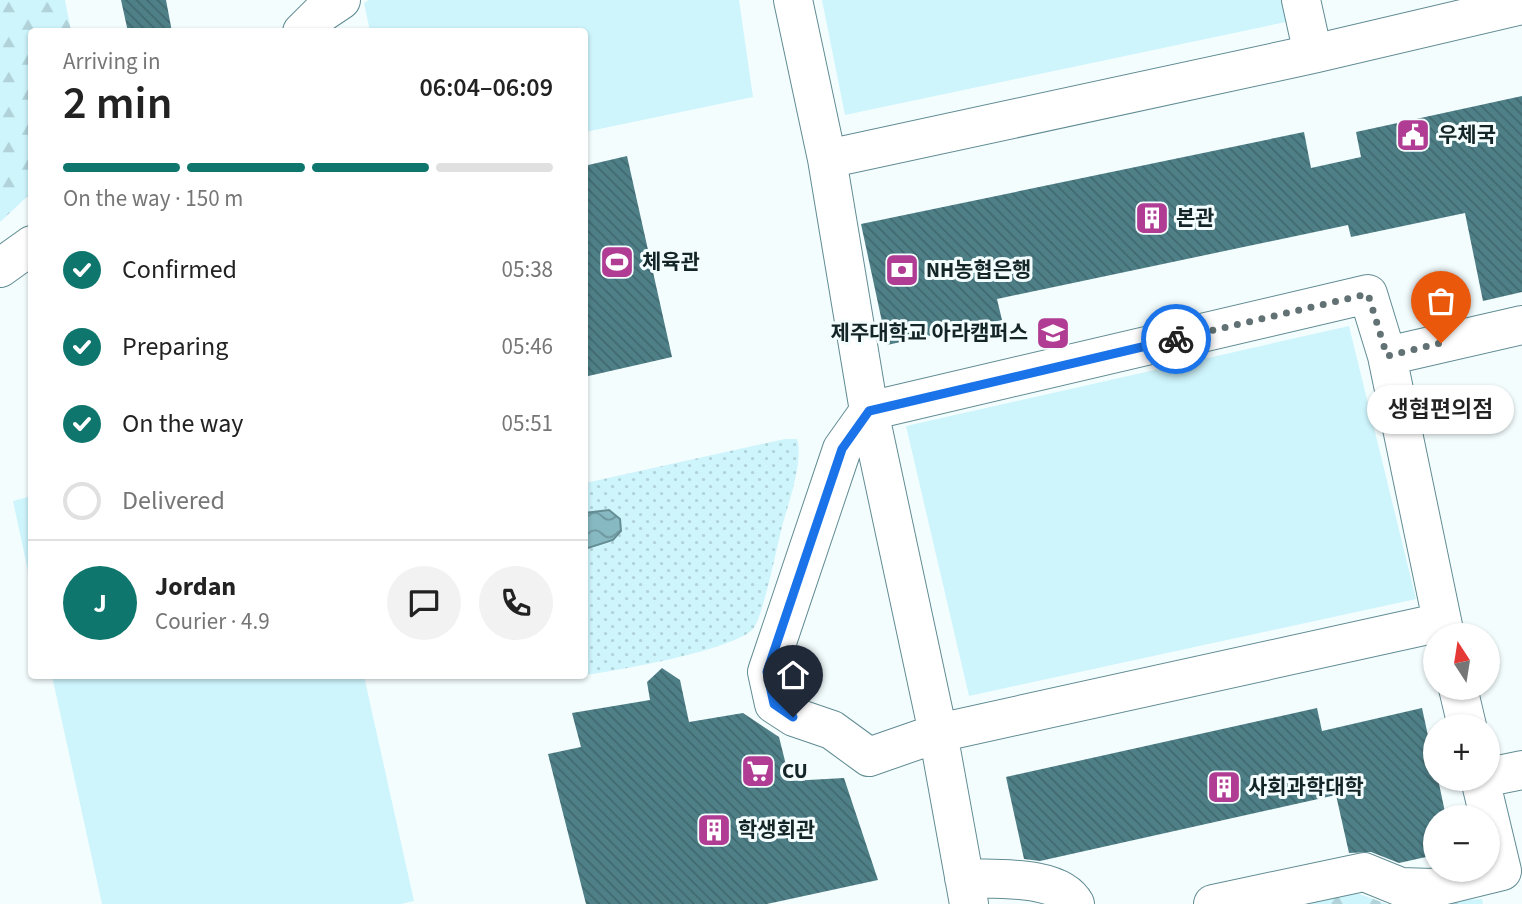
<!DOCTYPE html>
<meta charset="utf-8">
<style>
body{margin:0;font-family:"Source Sans 3","Noto Sans KR",sans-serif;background:#f2f2f2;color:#222;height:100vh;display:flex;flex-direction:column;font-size:26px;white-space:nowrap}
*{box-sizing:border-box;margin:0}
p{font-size:23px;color:#767676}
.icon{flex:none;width:38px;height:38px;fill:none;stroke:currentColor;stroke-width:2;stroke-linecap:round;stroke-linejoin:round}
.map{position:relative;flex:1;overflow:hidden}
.details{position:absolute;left:28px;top:28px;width:560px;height:651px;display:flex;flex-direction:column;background:#fff;border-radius:7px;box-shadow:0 2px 5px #0004}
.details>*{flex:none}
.needle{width:46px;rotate:348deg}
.fabs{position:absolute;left:1423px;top:623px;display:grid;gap:14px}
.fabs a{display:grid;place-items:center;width:77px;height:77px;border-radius:50%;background:#fff;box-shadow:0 2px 5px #0004;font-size:35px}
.pin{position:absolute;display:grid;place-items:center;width:60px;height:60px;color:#fff;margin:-72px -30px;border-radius:50% 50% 50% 0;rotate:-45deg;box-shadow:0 0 7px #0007}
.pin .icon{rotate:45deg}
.courier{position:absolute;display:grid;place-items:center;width:70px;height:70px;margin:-35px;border:5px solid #1a73e8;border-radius:50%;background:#fff;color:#222;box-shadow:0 2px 9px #0007}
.bubble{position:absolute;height:49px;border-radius:24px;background:#fff;box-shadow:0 2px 5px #0004;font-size:23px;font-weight:600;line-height:49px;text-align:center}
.headline em{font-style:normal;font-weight:600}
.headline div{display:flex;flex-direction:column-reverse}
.headline{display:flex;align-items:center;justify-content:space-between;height:119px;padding:0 35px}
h1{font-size:46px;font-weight:600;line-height:52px}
.bar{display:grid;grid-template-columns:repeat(4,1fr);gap:10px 7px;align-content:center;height:84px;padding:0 35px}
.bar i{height:9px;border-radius:5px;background:#e0e0e0}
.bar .on{background:#0f766e}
.bar p{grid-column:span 4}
.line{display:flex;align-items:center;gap:18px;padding:0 35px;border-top:2px solid #e0e0e0}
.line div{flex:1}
.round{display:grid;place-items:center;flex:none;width:74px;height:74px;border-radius:37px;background:#f2f2f2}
ol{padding:0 35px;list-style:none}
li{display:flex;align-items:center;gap:21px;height:77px}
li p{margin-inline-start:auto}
li .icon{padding:7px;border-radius:50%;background:#0f766e;color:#fff;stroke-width:4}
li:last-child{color:#767676}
li i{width:38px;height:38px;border:4px solid #e0e0e0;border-radius:50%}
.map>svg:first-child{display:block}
.grass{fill:#cef5fc}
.forest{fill:url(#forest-firs)}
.park{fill:url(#park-dots)}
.water{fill:url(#water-waves);stroke:#648d94;stroke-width:2}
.building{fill:url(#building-back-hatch)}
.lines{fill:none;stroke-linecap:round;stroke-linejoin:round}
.minor-casing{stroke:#618c93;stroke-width:40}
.minor{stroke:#fff;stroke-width:38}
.done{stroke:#627173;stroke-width:7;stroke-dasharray:0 12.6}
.route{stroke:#1a73e8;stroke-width:9}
.labels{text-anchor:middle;stroke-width:6;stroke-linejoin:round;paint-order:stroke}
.poi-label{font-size:21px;font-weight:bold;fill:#142528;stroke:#f4fdfe;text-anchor:start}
</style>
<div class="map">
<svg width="1522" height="904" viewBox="0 0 1522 904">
<defs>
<pattern id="forest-firs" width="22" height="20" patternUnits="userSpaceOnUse" patternTransform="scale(1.75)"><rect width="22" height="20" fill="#cef5fc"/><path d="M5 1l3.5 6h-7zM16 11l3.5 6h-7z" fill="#b0d2d8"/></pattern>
<pattern id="park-dots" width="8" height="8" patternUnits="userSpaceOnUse" patternTransform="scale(1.75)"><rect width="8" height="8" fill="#cef5fc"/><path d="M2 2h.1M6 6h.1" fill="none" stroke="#b0d2d8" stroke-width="1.8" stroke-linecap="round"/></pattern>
<pattern id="water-waves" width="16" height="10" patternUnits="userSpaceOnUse" patternTransform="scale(1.75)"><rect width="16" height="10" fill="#87b9c2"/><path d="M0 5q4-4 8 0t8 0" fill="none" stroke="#6d969e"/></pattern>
<pattern id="building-back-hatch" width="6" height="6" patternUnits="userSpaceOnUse" patternTransform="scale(1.75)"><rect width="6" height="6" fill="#4f8088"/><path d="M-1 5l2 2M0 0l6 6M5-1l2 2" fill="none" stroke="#40696f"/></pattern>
</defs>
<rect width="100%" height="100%" fill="#f4fdfe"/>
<!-- grass -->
<path class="grass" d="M369,0H739L753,97L585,132L584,32L370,31L364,3Z
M822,0H1281L1286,22L845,115Z
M1349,326L1416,599L969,696L906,426Z
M31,496H32L31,585L13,501Z
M52,676H364L414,901L401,904H102Z"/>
<!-- forest -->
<path class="forest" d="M0,0H65L71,31L32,32L31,193L0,222Z
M1354,892L1387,904L1482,899L1483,904H1295Z"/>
<!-- park -->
<path class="park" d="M785,439H797C804,461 788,504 782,527C777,546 763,618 753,629C734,650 616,671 585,675V483Z"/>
<!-- water -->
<path class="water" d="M609,510L620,519L621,531L613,540L585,549V513Z"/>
<!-- building -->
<path class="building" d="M121,0H166L172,32H128Z
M1522,96V292L1483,301L1465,213L1351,237L1348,225L997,299L1002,320L887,345L861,224L1304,132L1311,168L1361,157L1356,132Z
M627,156L672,357L584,377V166Z
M662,668L680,680L689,722L743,713L779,737L790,781L844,778L878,880L767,904H586L548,754L581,747L572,713L650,700L647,682Z
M1317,708L1322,731L1422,708L1435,768V779H1438L1446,817H1435V855L1399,863L1371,852L1349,853L1336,795L1040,861L1024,859L1006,777Z"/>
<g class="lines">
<!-- minor casing -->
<g class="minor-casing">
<path id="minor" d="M793,0L827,159L869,411L938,733L969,904
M1301,0L1313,54
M302,32L320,14L341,0
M827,159L1313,54L1522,5
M0,268L32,245
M1387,356L1522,325
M1442,622L938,733L869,757L832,730L794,717L774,704L767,672L842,449L869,411L1368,294L1387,356L1445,635
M1458,688L1467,726
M1488,777L1522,770
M964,878C994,880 1059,874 1075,904
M1213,904L1364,872L1401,887L1433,888L1502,871L1480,779"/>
</g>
<!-- minor -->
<use href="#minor" class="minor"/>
</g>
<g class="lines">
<!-- done -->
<path class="done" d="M1176,339L1368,294L1387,356L1441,343"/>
<!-- route -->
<path class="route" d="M793,717L774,704L767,672L842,449L869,411L1176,339"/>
</g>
<!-- icons -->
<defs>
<g id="civic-square" transform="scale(1.75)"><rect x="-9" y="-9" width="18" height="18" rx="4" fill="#b13c93" stroke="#f4fdfe"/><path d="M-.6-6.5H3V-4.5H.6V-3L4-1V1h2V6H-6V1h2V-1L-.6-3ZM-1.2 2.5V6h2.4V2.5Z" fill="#fff"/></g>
<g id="building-square" transform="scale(1.75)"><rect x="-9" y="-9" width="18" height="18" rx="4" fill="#b13c93" stroke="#f4fdfe"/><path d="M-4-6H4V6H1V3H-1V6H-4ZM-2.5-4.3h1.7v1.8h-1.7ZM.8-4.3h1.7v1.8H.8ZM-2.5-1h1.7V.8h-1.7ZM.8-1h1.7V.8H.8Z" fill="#fff"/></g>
<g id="stadium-square" transform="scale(1.75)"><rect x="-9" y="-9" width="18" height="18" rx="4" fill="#b13c93" stroke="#f4fdfe"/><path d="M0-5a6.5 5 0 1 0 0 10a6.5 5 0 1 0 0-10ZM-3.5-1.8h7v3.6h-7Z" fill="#fff"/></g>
<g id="bank-square" transform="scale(1.75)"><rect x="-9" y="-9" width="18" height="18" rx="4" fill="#b13c93" stroke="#f4fdfe"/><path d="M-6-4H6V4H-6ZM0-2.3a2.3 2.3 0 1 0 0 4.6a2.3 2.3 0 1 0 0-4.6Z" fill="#fff"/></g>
<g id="university-square" transform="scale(1.75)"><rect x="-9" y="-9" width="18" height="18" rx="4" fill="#b13c93" stroke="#f4fdfe"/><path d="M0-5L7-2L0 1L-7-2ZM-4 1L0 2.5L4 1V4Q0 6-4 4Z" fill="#fff"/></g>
<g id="supermarket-square" transform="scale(1.75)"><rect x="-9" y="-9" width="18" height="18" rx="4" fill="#b13c93" stroke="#f4fdfe"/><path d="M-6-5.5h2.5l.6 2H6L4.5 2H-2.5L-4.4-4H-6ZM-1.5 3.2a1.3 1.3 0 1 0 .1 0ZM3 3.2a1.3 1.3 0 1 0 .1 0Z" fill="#fff"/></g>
</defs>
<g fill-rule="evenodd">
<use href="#civic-square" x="1413" y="135"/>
<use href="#building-square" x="1152" y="218"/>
<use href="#stadium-square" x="617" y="262"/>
<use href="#bank-square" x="902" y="270"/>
<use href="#university-square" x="1053" y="333"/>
<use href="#supermarket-square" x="758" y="771"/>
<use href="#building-square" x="1224" y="787"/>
<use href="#building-square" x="714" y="830"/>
</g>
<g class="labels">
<!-- poi labels -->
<g class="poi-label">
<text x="1438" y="142">우체국</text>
<text x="1176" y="225">본관</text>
<text x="642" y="269">체육관</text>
<text x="926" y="277">NH농협은행</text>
<text x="1028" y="340" text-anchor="end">제주대학교 아라캠퍼스</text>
<text x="782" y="778">CU</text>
<text x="1248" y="794">사회과학대학</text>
<text x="738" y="837">학생회관</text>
</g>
</g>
</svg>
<div class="fabs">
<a><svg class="needle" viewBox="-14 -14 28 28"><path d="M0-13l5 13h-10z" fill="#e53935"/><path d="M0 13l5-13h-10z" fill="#767676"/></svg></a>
<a>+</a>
<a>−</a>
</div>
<div class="pin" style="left:1441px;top:343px;background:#ea580c"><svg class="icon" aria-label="bag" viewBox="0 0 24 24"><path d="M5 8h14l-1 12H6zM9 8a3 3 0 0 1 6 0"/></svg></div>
<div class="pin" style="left:793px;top:717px;background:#1f2937"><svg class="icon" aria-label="home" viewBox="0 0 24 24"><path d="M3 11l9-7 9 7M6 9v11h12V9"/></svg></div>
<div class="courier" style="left:1176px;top:339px"><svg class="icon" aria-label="bike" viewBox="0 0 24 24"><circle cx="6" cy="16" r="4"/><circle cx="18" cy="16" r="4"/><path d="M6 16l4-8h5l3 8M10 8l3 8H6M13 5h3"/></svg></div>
<div class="bubble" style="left:1367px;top:385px;width:147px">생협편의점</div>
<section class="details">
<div class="headline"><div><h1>2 min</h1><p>Arriving in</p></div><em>06:04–06:09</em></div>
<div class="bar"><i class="on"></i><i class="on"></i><i class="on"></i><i></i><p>On the way · 150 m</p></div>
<ol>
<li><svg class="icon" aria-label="check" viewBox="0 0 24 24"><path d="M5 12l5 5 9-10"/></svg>Confirmed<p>05:38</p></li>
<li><svg class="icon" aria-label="check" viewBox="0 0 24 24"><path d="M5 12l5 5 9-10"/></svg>Preparing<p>05:46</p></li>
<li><svg class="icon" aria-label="check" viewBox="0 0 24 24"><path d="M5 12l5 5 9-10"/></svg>On the way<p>05:51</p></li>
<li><i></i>Delivered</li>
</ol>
<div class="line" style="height:126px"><b class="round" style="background:#0f766e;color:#fff">J</b><div><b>Jordan</b><p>Courier · 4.9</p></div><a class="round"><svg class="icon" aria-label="chat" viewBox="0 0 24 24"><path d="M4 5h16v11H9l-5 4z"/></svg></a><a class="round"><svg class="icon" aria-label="phone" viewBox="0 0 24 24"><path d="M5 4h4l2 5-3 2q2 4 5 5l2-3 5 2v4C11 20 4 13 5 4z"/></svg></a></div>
</section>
</div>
